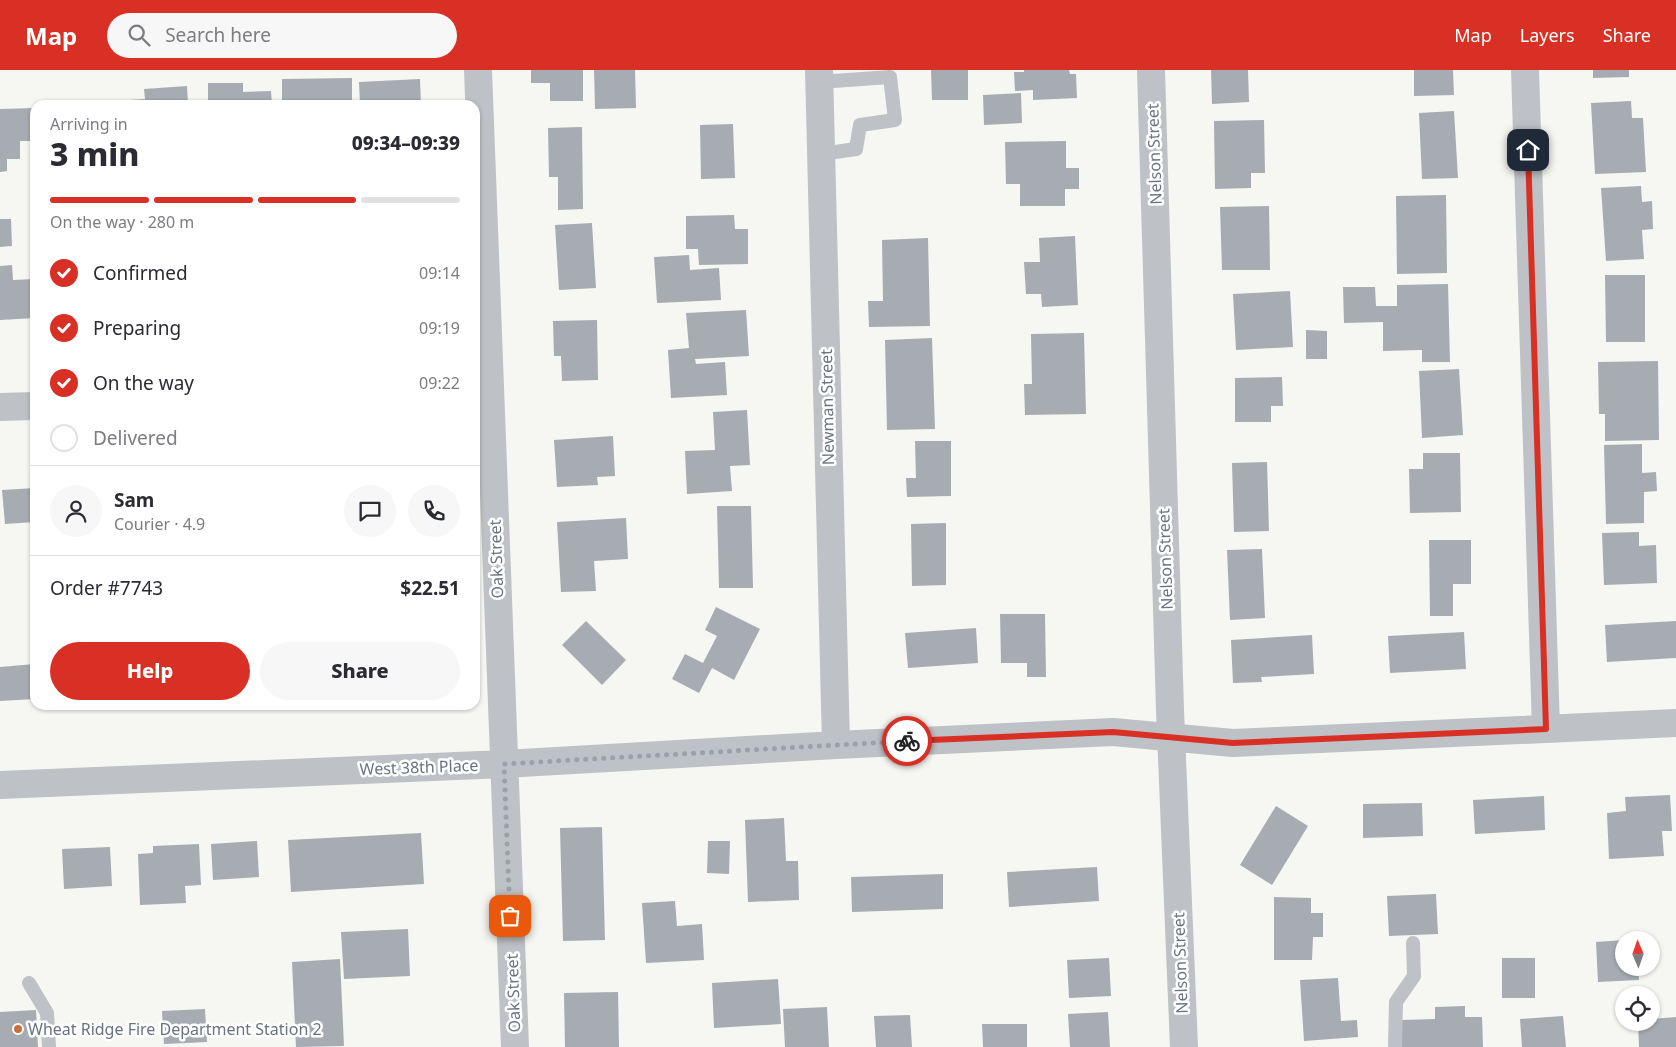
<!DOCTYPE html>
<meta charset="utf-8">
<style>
body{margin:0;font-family:"Noto Sans",sans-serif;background:#f7f7f7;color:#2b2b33;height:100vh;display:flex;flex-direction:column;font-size:19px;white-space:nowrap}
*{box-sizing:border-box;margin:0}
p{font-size:16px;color:#7c7c81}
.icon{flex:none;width:28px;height:28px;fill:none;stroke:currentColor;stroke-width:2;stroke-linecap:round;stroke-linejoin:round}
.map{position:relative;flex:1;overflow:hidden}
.panel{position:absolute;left:30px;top:30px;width:450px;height:610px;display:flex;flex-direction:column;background:#fff;border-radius:15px;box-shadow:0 1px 4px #0004}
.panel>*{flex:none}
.needle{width:32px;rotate:358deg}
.buttons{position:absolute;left:1615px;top:861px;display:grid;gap:10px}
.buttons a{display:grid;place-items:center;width:45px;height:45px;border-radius:50%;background:#fff;box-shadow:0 1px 4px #0004;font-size:25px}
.pin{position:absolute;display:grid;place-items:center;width:42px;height:42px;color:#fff;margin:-21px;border-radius:10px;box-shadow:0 2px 8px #0006}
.courier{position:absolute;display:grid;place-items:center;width:50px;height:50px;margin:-25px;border:4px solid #d93025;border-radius:50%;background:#fff;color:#222;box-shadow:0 1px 6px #0007}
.overview em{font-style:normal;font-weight:800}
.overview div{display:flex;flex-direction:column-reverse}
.overview{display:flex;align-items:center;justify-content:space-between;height:85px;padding:0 20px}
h1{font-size:32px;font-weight:800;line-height:38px}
.bar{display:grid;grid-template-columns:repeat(4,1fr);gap:8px 5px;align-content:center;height:60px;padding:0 20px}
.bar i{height:6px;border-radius:4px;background:#e1e1e2}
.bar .active{background:#d93025}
.bar p{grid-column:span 4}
.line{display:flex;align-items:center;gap:12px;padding:0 20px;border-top:1px solid #e1e1e2}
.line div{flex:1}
.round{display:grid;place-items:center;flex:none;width:52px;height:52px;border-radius:26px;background:#f7f7f7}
ol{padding:0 20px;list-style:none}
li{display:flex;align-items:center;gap:15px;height:55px}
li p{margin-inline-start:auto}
li .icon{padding:5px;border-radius:50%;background:#d93025;color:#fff;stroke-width:4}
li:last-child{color:#7c7c81}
li i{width:28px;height:28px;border:2px solid #e1e1e2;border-radius:50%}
.primary-button{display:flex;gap:10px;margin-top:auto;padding:10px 20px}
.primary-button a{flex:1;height:58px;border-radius:30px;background:#d93025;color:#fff;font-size:20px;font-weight:800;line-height:58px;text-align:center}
.primary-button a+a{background:#f7f7f7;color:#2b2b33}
header{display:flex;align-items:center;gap:30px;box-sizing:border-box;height:70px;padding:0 25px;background:#d93025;color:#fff}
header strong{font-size:24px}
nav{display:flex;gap:28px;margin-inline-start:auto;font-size:18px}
.search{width:350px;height:45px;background:#f7f7f7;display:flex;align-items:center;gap:12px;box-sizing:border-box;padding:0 18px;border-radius:28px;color:#7c7c81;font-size:19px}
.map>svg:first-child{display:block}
.building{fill:#a7acb3}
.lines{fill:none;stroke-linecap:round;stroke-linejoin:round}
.lane{stroke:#bec1c5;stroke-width:14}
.street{stroke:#bec1c5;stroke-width:28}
.done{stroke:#9aa1a9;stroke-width:5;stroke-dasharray:0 9}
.route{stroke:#d93025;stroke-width:6}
.poi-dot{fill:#ce6e3b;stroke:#fff;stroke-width:2}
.labels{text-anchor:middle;stroke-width:5;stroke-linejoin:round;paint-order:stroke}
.street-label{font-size:16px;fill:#697381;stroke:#fff}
.poi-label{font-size:16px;fill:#697381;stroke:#fff;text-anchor:start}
</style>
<header>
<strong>Map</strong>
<div class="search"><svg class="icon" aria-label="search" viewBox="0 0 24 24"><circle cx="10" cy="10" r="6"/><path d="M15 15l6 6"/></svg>Search here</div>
<nav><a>Map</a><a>Layers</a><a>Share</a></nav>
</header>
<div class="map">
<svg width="1676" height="977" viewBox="0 0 1676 977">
<rect width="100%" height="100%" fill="#f6f6f3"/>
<!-- building -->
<path class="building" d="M531,0H583V31H550V13H531Z
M594,0H635L636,38L595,39Z
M931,0H968V30H932Z
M1024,0H1069L1070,4H1076L1077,28L1033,30V20L1015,21L1014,2H1024Z
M1211,0H1248L1249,32L1212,34Z
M1414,0H1453L1454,25L1414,26Z
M1593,0H1629V7L1593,8Z
M352,8V35H282V9Z
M420,9L421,35H360L359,12Z
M208,13H243V22L271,21L272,35H208Z
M187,16L188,35H129V30L145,29L144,19Z
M1021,23L1022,53L984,55L983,25Z
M1631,31L1632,48H1643L1646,102L1595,104L1591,33Z
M118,32L119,35H92V33Z
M35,38V71H20V89H7V101L0,102V39Z
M1454,41L1458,108L1422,109L1419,43Z
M1264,50L1265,103H1251V118L1215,119L1214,51Z
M733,54L735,108L701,109L700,55Z
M582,57L583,139L558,140V107H549L548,58Z
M1066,71V98H1079V119H1065V136H1020V114H1006L1005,72Z
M1641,116L1642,132L1652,131L1653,159L1642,160L1644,189L1606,191L1601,118Z
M1446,125L1447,203L1397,204L1396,126Z
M1269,136L1270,200H1222L1220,137Z
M734,145L735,159H748V194L699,195L698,179H686V146Z
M0,149H11L12,176L0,177Z
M592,153L596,218L559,220L555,155Z
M1075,166L1078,235L1042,237L1041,224H1026L1024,192H1040L1039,168Z
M928,168L930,256L869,257L868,231H883L882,170Z
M689,185L690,200L719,198L721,230L657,233L654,187Z
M12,195L13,210L35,209V248L0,250V196Z
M1605,205H1645V272H1606Z
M1448,214L1450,292H1422V280L1383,281V252L1344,253L1343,217H1375L1376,236H1397V215Z
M1290,221L1293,277L1236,280L1233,224Z
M746,240L749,286L695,289L696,294L725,292L727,325L671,328L668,280L689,278L686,243Z
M597,250L598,310L562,311L561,286H554L553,251Z
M1306,260L1327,261V289H1306Z
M1084,263L1086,344L1025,345L1024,314H1032L1031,264Z
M932,268L935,359L887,360L885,270Z
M1658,291L1659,370L1605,371V344H1599L1598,292Z
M1459,299L1463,365L1422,368L1419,301Z
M1282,307L1283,336H1271V352H1235V308Z
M747,340L750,395L730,396L732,421L687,424L685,381L715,380L713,342Z
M613,366L615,406L597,407L598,415L557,417L554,370Z
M915,371H951V426L907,427L906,408H916Z
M1642,374V403L1656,402L1657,421L1644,422V453L1606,454L1604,375Z
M1423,383H1460L1461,442L1410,443L1409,399H1423Z
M1267,392L1269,461L1234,462L1232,393Z
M35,418V452L5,454L2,420Z
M717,436H751L753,518H719Z
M626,448L628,489L594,491L596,521L561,522L557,452Z
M946,453V515L912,516L911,454Z
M1639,462V476L1656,475L1657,513L1604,515L1602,463Z
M1429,470H1471V514H1453V546H1430Z
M1262,479L1265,548L1230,550L1227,480Z
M716,537L760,559L734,610L712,598L699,623L672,609L685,584L703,593L717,566L705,560Z
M1000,544H1045L1046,607H1027V593H1001Z
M586,551L626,590L602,615L562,575Z
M1676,551V588L1607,592L1605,555Z
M976,558L978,593L908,598L905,563Z
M1464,562L1466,599L1390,603L1388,566Z
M1312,565L1314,604L1261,607L1262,612L1233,613L1231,570Z
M35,594V629L0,631V597Z
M1670,725L1672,761H1662L1664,786L1609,789L1607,743L1626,741L1625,727Z
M1544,726L1545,760L1475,764L1473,730Z
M1422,733L1423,766L1363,768V734Z
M1276,736L1308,756L1272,815L1240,795Z
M784,748L786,791H798L799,830L748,832L745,750Z
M602,757L605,870L563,871L560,758Z
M421,763L424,814L291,822L288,770Z
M257,771L259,807L213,810L211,774Z
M708,771H730L729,804L707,803Z
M199,774L201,815L185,816L186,833L140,835L138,784L153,783V776Z
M110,777L112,816L64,819L62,779Z
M1097,797L1099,831L1009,837L1007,802Z
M943,804V839L852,842L851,807Z
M1436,824L1438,864L1389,866L1387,826Z
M1274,827L1311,828V843H1323V867H1313L1312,890H1274Z
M675,831L677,856L702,854L704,890L646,893L642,833Z
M408,859L410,906L344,909L341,862Z
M1624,870V898H1638L1639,910L1598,912L1596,872Z
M1109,888L1111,926L1069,928L1067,890Z
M1502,888H1535V928H1502Z
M340,889L344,976L296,977L292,892Z
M1338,908L1341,951L1357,950L1358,967L1304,971L1300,910Z
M778,909L781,954L714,958L712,913Z
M618,922L619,977H565L564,923Z
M1465,936V947H1482L1483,977H1402V950L1435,949V937Z
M827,937L829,977H785L783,939Z
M205,939L207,972L164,974L162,941Z
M36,940L38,977H0V942Z
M1108,942L1110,977H1070L1068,944Z
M910,945L912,977H876L874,946Z
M1563,946L1566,977H1522L1520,949Z
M1676,947V977H1639L1638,952H1651V949Z
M982,954H1027V977H983Z"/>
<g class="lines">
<!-- lane -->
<path class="lane" d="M819,12L890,7L895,50L860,55L856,79L821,84
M29,913L47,943L49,977
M1395,977L1396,932L1414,906L1413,873"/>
<!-- street -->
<path class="street" d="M478,0L515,977
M819,0L836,675
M1151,0L1170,640L1184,977
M1525,0L1546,659
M0,337L35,336
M0,715L504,694L836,675L1113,662L1233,673L1676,653"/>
</g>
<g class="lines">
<!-- done -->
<path class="done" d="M510,846L504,694L907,671"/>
<!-- route -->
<path class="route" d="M907,671L1113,662L1233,673L1546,659L1528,80"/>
</g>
<!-- markers -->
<circle class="poi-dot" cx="18" cy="959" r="5"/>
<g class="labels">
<!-- street labels -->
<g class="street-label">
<text transform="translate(1154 84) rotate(-92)" y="6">Nelson Street</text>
<text transform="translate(827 337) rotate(-91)" y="6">Newman Street</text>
<text transform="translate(496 489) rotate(-92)" y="6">Oak Street</text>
<text transform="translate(1165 489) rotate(-92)" y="6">Nelson Street</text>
<text transform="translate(419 697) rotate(-2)" y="6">West 38th Place</text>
<text transform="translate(1180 893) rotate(-92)" y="6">Nelson Street</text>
<text transform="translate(513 923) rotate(-92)" y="6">Oak Street</text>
</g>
<!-- poi labels -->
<g class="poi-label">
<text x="28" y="965">Wheat Ridge Fire Department Station 2</text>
</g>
</g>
</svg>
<div class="buttons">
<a><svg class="needle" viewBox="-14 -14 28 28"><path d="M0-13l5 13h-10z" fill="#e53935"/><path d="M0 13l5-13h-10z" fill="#7c7c81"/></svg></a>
<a><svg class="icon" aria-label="locate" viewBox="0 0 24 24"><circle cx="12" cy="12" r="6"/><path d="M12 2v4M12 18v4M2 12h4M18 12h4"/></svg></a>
</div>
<div class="pin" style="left:510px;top:846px;background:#ea580c"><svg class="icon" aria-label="bag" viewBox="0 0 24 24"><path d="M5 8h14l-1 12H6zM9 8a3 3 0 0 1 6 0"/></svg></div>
<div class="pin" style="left:1528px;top:80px;background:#1f2937"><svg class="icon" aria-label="home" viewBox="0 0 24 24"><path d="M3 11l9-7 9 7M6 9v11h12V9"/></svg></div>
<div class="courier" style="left:907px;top:671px"><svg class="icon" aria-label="bike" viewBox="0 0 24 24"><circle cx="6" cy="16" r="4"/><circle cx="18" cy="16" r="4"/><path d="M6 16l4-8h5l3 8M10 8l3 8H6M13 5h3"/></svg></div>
<section class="panel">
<div class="overview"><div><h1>3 min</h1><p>Arriving in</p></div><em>09:34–09:39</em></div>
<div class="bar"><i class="active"></i><i class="active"></i><i class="active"></i><i></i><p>On the way · 280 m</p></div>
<ol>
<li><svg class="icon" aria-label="check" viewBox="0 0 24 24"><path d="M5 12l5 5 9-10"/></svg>Confirmed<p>09:14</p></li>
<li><svg class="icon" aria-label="check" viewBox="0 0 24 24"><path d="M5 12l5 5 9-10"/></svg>Preparing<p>09:19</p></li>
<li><svg class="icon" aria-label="check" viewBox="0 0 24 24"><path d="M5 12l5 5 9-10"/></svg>On the way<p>09:22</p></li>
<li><i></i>Delivered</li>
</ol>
<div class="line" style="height:90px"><a class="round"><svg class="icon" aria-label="person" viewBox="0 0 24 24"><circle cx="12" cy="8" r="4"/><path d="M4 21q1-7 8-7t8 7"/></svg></a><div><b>Sam</b><p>Courier · 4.9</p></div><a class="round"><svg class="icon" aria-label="chat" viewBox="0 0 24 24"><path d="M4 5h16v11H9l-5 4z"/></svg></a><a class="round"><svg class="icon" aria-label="phone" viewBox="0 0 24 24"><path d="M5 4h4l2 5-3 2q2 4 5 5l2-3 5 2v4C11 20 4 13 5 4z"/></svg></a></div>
<div class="line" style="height:65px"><div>Order #7743</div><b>$22.51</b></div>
<div class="primary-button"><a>Help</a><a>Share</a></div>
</section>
</div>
